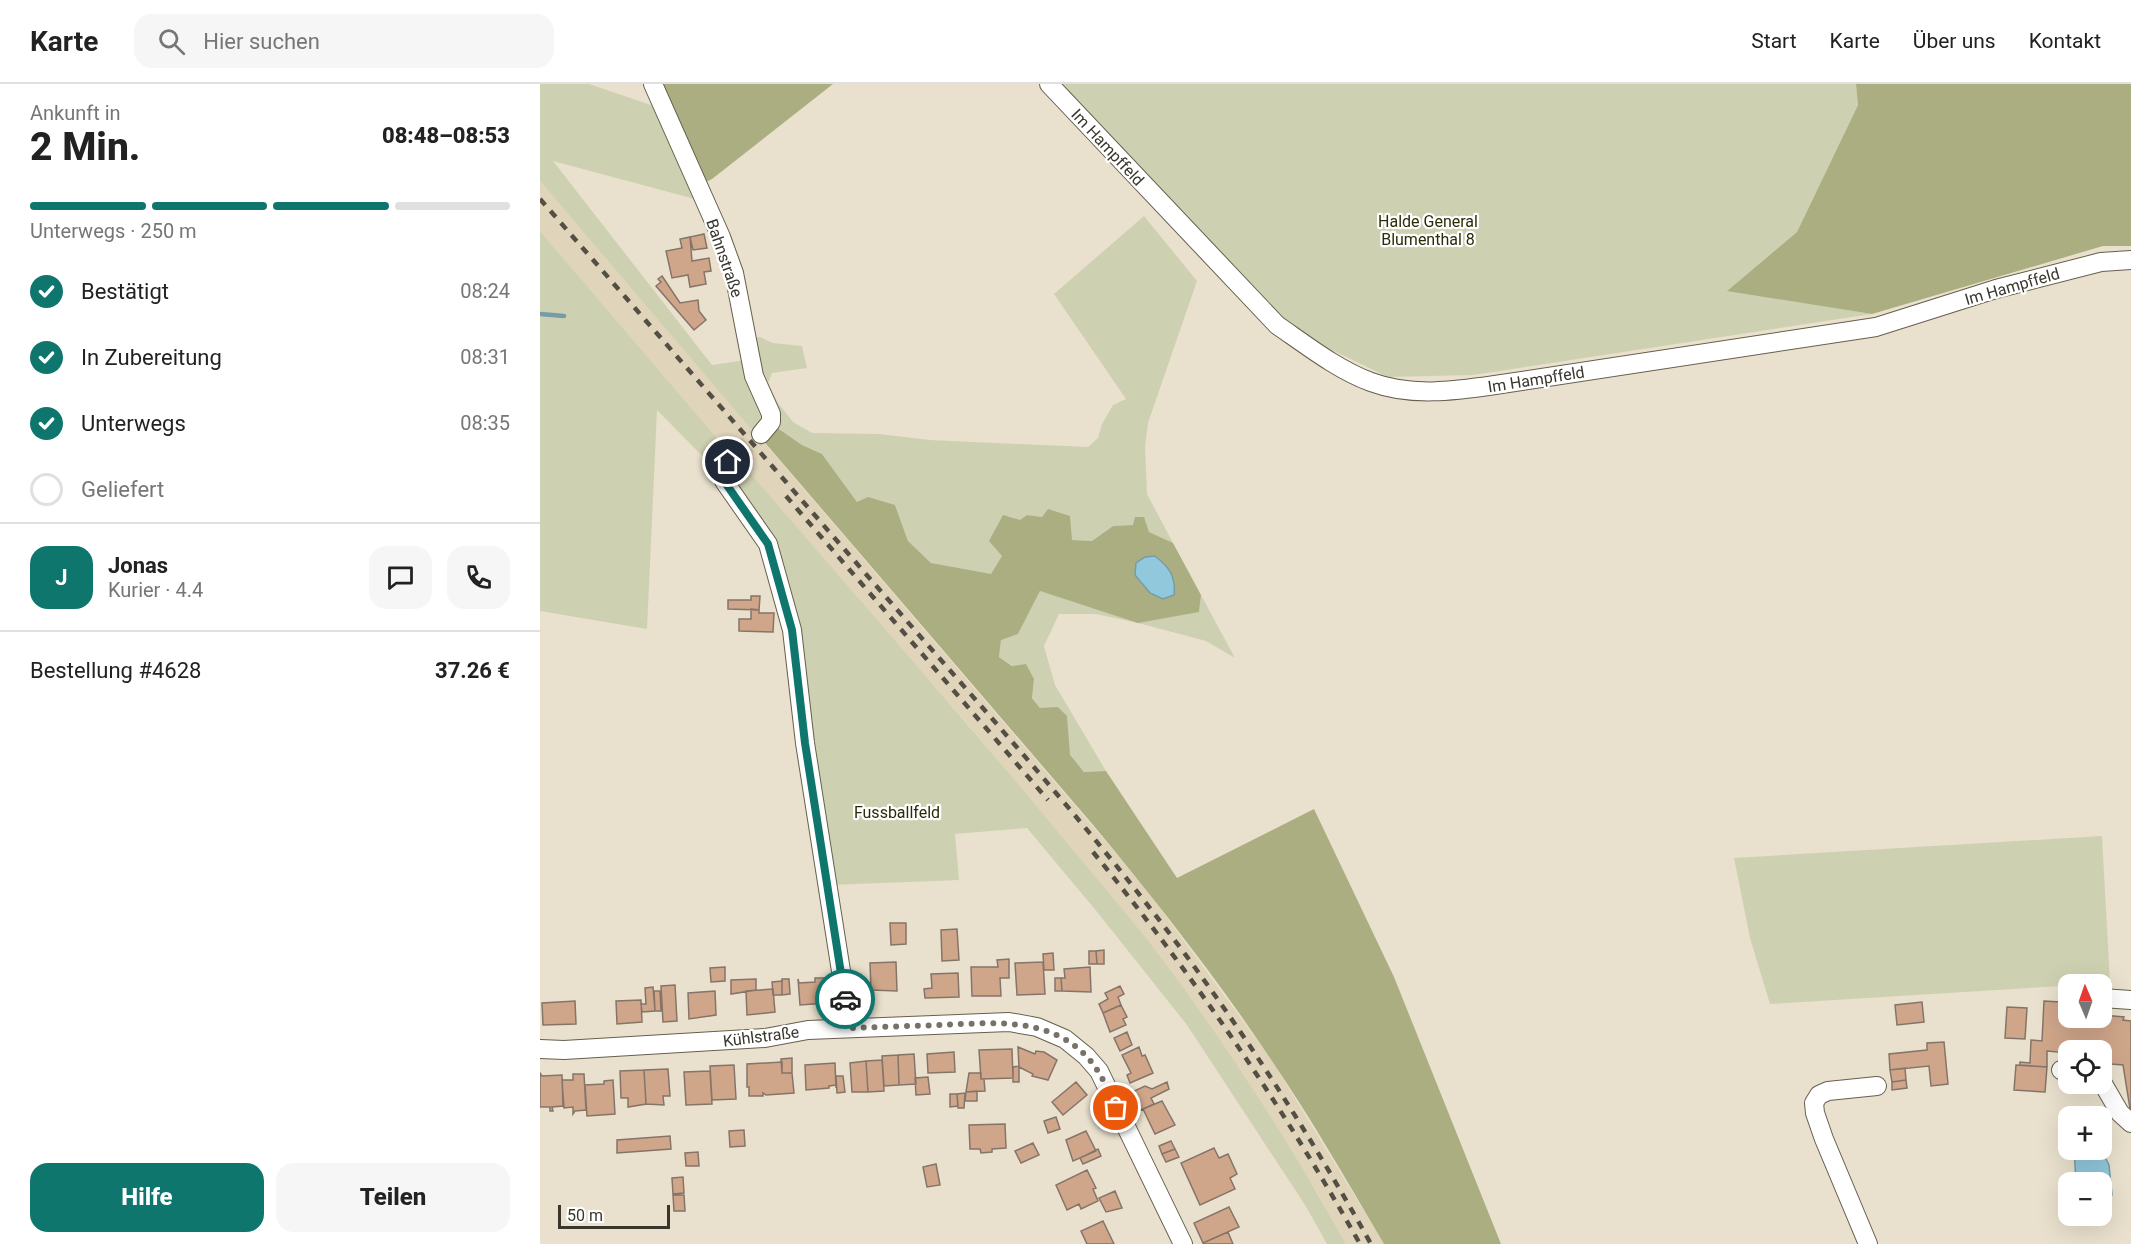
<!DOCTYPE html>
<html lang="de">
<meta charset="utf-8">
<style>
body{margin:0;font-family:Roboto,sans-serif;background:#f6f6f6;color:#222;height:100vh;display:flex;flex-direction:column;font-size:22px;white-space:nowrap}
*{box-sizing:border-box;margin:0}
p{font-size:20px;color:#767676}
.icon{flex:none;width:33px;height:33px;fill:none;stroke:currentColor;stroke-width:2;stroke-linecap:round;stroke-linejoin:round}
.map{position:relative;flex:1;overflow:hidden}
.details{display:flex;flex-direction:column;background:#fff;width:540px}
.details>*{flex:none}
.needle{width:39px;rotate:358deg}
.tools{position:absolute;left:1518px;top:890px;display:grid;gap:12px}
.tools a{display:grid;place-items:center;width:54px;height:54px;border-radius:12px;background:#fff;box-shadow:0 6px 24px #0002;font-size:30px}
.scale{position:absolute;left:18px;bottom:15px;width:112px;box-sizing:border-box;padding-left:6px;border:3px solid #39362e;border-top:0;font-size:16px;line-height:21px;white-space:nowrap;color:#39362e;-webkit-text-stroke:4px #fff;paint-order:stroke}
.pin{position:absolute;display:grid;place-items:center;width:51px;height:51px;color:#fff;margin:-26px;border:3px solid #fff;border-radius:50%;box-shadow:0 2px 6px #0007}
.courier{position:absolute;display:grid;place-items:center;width:60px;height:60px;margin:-30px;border:4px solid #0f766e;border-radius:50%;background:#fff;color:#222;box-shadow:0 2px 8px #0007}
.head em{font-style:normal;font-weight:800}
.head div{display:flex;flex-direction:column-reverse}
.head{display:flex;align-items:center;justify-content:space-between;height:102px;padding:0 30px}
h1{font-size:39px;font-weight:800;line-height:45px}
.bar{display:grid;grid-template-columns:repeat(4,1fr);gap:9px 6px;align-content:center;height:72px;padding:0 30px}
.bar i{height:8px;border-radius:4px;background:#e0e0e0}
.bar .on{background:#0f766e}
.bar p{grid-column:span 4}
.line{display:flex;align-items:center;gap:15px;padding:0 30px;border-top:2px solid #e0e0e0}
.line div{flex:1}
.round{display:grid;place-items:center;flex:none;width:63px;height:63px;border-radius:18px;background:#f6f6f6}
ol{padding:0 30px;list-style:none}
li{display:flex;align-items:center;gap:18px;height:66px}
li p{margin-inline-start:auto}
li .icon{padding:6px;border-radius:50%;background:#0f766e;color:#fff;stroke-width:4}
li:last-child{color:#767676}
li i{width:33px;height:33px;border:3px solid #e0e0e0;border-radius:50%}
.action{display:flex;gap:12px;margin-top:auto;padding:12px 30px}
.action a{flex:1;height:69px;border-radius:18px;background:#0f766e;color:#fff;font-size:24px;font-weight:800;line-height:69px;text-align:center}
.action a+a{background:#f6f6f6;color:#222}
header{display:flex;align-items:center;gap:36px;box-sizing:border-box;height:84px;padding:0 30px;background:#fff;border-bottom:2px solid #e0e0e0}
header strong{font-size:28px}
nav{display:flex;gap:33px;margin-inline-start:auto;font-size:21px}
.search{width:420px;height:54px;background:#f6f6f6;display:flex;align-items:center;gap:15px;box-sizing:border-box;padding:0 21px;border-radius:18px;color:#767676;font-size:22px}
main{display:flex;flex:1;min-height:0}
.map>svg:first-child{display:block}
.built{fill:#e0d4ba}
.green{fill:#ced1b1}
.forest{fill:#abae80}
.water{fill:#92c8dc;stroke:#779ca8;stroke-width:1.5}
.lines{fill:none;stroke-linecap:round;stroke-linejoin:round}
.stream{stroke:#779ca8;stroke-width:4.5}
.building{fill:#cfa68a;stroke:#867469;stroke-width:1.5}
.minor-tunnel{stroke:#c6bfad;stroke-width:18;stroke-dasharray:18 9;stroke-linecap:butt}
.minor-casing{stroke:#665f4e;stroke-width:20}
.minor{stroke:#fff;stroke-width:18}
.rail{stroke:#534f45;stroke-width:4.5;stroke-dasharray:8 8;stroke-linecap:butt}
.done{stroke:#777266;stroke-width:6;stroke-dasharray:0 10.8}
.route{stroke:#0f766e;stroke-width:8}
.labels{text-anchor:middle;stroke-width:4.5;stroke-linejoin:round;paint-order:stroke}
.street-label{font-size:16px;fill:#39362e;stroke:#fff}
.park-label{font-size:16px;fill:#2b2c06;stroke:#fff}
</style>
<header>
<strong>Karte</strong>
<div class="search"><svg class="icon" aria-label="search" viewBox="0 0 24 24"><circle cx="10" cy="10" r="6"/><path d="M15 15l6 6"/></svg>Hier suchen</div>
<nav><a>Start</a><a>Karte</a><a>Über uns</a><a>Kontakt</a></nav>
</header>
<main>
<section class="details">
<div class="head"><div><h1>2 Min.</h1><p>Ankunft in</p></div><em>08:48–08:53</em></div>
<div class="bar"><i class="on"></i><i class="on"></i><i class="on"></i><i></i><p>Unterwegs · 250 m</p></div>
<ol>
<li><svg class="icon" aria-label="check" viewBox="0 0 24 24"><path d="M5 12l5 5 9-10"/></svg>Bestätigt<p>08:24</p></li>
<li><svg class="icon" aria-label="check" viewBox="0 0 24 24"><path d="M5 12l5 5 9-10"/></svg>In Zubereitung<p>08:31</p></li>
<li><svg class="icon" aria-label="check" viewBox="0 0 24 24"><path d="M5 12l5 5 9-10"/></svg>Unterwegs<p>08:35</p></li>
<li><i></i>Geliefert</li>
</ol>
<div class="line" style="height:108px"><b class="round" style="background:#0f766e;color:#fff">J</b><div><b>Jonas</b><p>Kurier · 4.4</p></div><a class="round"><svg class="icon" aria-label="chat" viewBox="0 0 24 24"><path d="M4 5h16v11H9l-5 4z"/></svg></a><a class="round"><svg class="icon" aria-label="phone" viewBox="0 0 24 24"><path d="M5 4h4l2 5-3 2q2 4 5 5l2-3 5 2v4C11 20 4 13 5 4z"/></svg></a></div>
<div class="line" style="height:78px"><div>Bestellung #4628</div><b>37.26 €</b></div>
<div class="action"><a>Hilfe</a><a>Teilen</a></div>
</section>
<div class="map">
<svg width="1591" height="1160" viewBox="0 0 1591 1160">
<rect width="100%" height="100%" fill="#e9e1cd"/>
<!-- built -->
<path class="built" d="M0,97L602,800L731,975L844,1160H806L780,1113L705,993L623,877L577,818L424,636L188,367L0,147Z"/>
<!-- green -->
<path class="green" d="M0,0H49L117,23L162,117L13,77L172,281L206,276L224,337L213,347L0,97Z
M508,0H1316L1318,21L1257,148L1188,206L1332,230L933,291L848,293L740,241Z
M604,132L657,197L608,339L605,363L607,410L633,459L593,441L573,442L552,457L531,456L502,433L487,431L451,491L391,479L368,457L355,421L317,418L282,370L262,361L233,341L210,254L220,253L233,259L262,262L267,284L232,289L228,299L238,319L253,338L272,349L339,350L390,356L548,363L558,354L562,340L573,321L586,315L514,210Z
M0,147L188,367L179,389L117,326L107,545L0,527Z
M198,375C297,490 397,604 495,720C538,773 584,824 625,879C691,968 752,1062 806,1160H787L765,1121L647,941L558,829L487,744L415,750L419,796L291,801L245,513L187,396Z
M500,507L538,519L659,528L661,511L695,574L666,557L598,539L556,530H519L504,562L515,601L566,687L544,688L529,671L527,653L507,624H500L492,613L494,595L459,573L461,555L478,550Z
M1562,752L1570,899L1230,920L1210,854L1194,774Z"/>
<!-- forest -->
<path class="forest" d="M118,0H293L172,95L162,100Z
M1316,0H1591V162H1563L1332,230L1187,207L1257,148L1318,21Z
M233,341L262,361L282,370L317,418L328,413L355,421L368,457L391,479L451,490L462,472L449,457L463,431L480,436L487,431L502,433L508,425L530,432L532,456L552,457L573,442L593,441L595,433H604L609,448L633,459L661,511L659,528L598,539L500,507L478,550L461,556L459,573L472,582L486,580L494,595L492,614L500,624L518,623L527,632L530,671L544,688L566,687L637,794L774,725L854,893L961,1160H844C807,1097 771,1034 730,974C676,893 616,817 554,742L221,354Z"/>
<!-- water -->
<path class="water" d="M615,472C629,483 636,492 634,511L623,515L610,509L595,491L596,479L605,473Z
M1534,1065H1561L1569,1081L1572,1111L1562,1119V1098H1536Z"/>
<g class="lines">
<!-- stream -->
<path class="stream" d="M0,230L24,232"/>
</g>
<!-- building -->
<path class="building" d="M164,150L167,164L153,166L150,153Z
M150,153L152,177L169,174L171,187L164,188L166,200L150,203L148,191L132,194L126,167L142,164L140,155Z
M122,192L140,219L158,216L159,227L166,236L154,246L116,202L121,198L118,195Z
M211,512H220L219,526L188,525V516H211Z
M211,525L219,526V529H234L233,548L199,547V535H211Z
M350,839H366V860L351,861Z
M417,845L419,876L402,877L401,846Z
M564,866V880H557L556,867Z
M549,867H556L557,880H549Z
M513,869L514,886H504L503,870Z
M469,875V894H460L461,912H432L431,883H458L457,876Z
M356,878L357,907L331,906L330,879Z
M503,878L505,910L477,911L475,879Z
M185,883V897L171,898L170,884Z
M550,883L551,908L522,907L521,894H525L524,885Z
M418,889L419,913L385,914L384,905L392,904L391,890Z
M275,894H286L287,919L260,921L258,895L259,899L275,898Z
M515,894H521L522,907H515Z
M216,895V906L191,910V896Z
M242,895H249L250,910L242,911Z
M242,897V911H233L232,898Z
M135,901L137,937L123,938L121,902Z
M580,902L584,910L578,913L581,921L563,929L559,920L568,915L565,909Z
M113,903L115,927L102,928L101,920H106L105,904Z
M233,905L235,928L207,931L206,907Z
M114,907H120L121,927H115Z
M175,907L176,931L149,935L148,909Z
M101,916L102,938L77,940L76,917Z
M35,917L36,940L3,941L2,919Z
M1504,917L1520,918L1519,932L1553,934L1562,931L1584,933L1583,936L1591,937V1031L1583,981L1571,980V972L1562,971V966H1528V969L1507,967V983L1480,981V978L1490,979L1491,956L1502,957Z
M1382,918L1384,938L1357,941L1355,921Z
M581,921L587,933L583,935L586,941L570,948L563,929Z
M1467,923L1487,924L1485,955L1465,954Z
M587,948L592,961L580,967L574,954Z
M1404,958L1408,1000L1391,1002L1389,982L1350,986L1349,970L1387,966V959Z
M478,963L495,970L496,967L504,968L517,976L508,996L492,992L493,990L479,983Z
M599,963L602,972L605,971L613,989L590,999L587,991L591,989L582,971Z
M472,965L473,994L441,995L439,966Z
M414,968L415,988L388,989L387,970Z
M374,970L376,1000L359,1001L358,971Z
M358,971L359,1001L344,1002L342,972Z
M252,974V989H242L241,975Z
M342,976L344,1007L328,1008L326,977Z
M326,977L328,1008H312L310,979Z
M242,978V989H252L254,1009L226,1011L223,1009V1012H209V1003H207V980Z
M295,979L296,1004V1001L289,1002V1004L266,1006L265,981Z
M194,981L196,1015L172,1016L170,982Z
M1476,981L1507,983L1505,1008L1474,1006Z
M479,982V998H473V983Z
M1365,984L1366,996L1352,998L1350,986Z
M128,985L130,1012H123L124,1021L106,1020L104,986Z
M104,986L106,1020L88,1023V1014H81L80,987Z
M170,987L172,1020L146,1021L144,988Z
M0,989L2,992L22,991L23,1022L12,1023L13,1027H10V1023H0Z
M429,989H441V995H444L445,1007L426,1008Z
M33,990H44L46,1026L35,1027L33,1030V1023L24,1024L22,996H33Z
M296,992H303L305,1008L297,1009Z
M388,993L390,1010L376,1011L375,994Z
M73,996L75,1030L47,1032L45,1001L64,1000V997Z
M1366,996L1367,1004L1352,1006V998Z
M536,998L547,1011L523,1031L512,1018Z
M627,998L629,1005L611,1014L614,1020L601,1026L592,1008L605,1002L612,1005Z
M437,1007V1017H425L426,1008Z
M425,1009L424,1024H418L417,1010Z
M410,1010H417L418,1022L410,1023Z
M622,1017L635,1041L615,1050L603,1025Z
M516,1033L520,1045L508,1049L504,1037Z
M465,1040L466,1064L452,1065V1068L441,1069L440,1065H430L429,1041Z
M204,1046L205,1062L190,1063L189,1047Z
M546,1047L556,1067L533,1077L526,1056Z
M130,1052L131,1065L77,1069V1056Z
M631,1057L635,1065L622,1070L619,1062Z
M493,1059L499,1071L481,1079L475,1067Z
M674,1064L679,1074L688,1070L697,1090L690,1094L695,1105L660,1121L641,1079Z
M558,1065L561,1072L543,1080L540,1074Z
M635,1065L639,1073L626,1078L622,1070Z
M158,1068L159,1082H146L145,1069Z
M396,1080L400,1101L387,1103L383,1083Z
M547,1086L556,1104L553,1105L558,1117L541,1125L539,1120L527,1126L516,1101Z
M143,1093L144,1109L133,1110L132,1094Z
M575,1107L582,1124L566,1128L559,1114Z
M133,1111H144L145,1127H134Z
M689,1123L699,1143L663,1159L654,1139Z
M563,1137L574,1160H547L541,1147Z
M688,1148L693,1160H664L663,1159Z"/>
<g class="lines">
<!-- minor-tunnel -->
<path class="minor-tunnel" d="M194,372L221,350"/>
<!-- minor casing -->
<g class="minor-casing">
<path id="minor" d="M113,0L181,153L194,189L214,292L231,330V338L221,350
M509,0L737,241C766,261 798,286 831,298C871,313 914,307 955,301L1336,243L1456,205L1561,178L1591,176
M194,372L183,387L184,397L228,460L252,546L265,659L310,944
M1562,914L1591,916
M0,965L24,966L225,954L268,946L469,938L497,943L525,955L546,972L559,987L643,1160
M1521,986L1528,987
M1562,998L1580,1029L1591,1039
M1328,1160L1284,1055L1275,1029L1274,1019L1279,1011L1288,1007L1337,1002"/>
</g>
<!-- minor -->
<use href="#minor" class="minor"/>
<!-- rail -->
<path class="rail" d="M0,115C122,255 244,396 366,536C460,644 556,751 642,866C712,960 774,1058 831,1160
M246,412L508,716
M553,768C654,892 742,1021 820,1160"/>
</g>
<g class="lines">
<!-- done -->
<path class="done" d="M305,915L310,944C340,943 371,942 401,941C452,939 509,932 547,973C561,988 568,1006 576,1024"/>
<!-- route -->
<path class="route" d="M188,378L183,387L184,397L228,460L252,546L265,659L305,915"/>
</g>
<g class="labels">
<!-- street labels -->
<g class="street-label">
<text transform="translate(568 63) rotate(47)" y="6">Im Hampffeld</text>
<text transform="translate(185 174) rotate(71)" y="6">Bahnstraße</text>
<text transform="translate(1472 202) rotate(-16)" y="6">Im Hampffeld</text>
<text transform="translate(996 295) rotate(-9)" y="6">Im Hampffeld</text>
<text transform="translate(221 952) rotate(-7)" y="6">Kühlstraße</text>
</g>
<!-- park labels -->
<g class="park-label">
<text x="888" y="143">Halde General<tspan x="888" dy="18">Blumenthal 8</tspan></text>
<text x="357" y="734">Fussballfeld</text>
</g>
</g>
</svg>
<div class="tools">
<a><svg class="needle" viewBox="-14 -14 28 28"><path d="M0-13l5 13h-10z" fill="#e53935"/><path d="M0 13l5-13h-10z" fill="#767676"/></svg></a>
<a><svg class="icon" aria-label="locate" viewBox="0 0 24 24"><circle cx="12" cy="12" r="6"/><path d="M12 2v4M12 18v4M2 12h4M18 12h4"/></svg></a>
<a>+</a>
<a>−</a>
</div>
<div class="scale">50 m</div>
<div class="pin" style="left:576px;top:1024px;background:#ea580c"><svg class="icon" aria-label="bag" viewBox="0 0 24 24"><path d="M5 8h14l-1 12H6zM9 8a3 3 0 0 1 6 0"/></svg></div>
<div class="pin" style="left:188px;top:378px;background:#1f2937"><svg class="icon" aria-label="home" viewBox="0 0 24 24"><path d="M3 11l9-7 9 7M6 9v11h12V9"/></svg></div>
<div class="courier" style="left:305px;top:915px"><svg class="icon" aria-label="car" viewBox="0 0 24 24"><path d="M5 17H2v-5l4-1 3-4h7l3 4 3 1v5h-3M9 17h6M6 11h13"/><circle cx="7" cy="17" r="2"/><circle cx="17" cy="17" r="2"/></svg></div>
</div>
</main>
